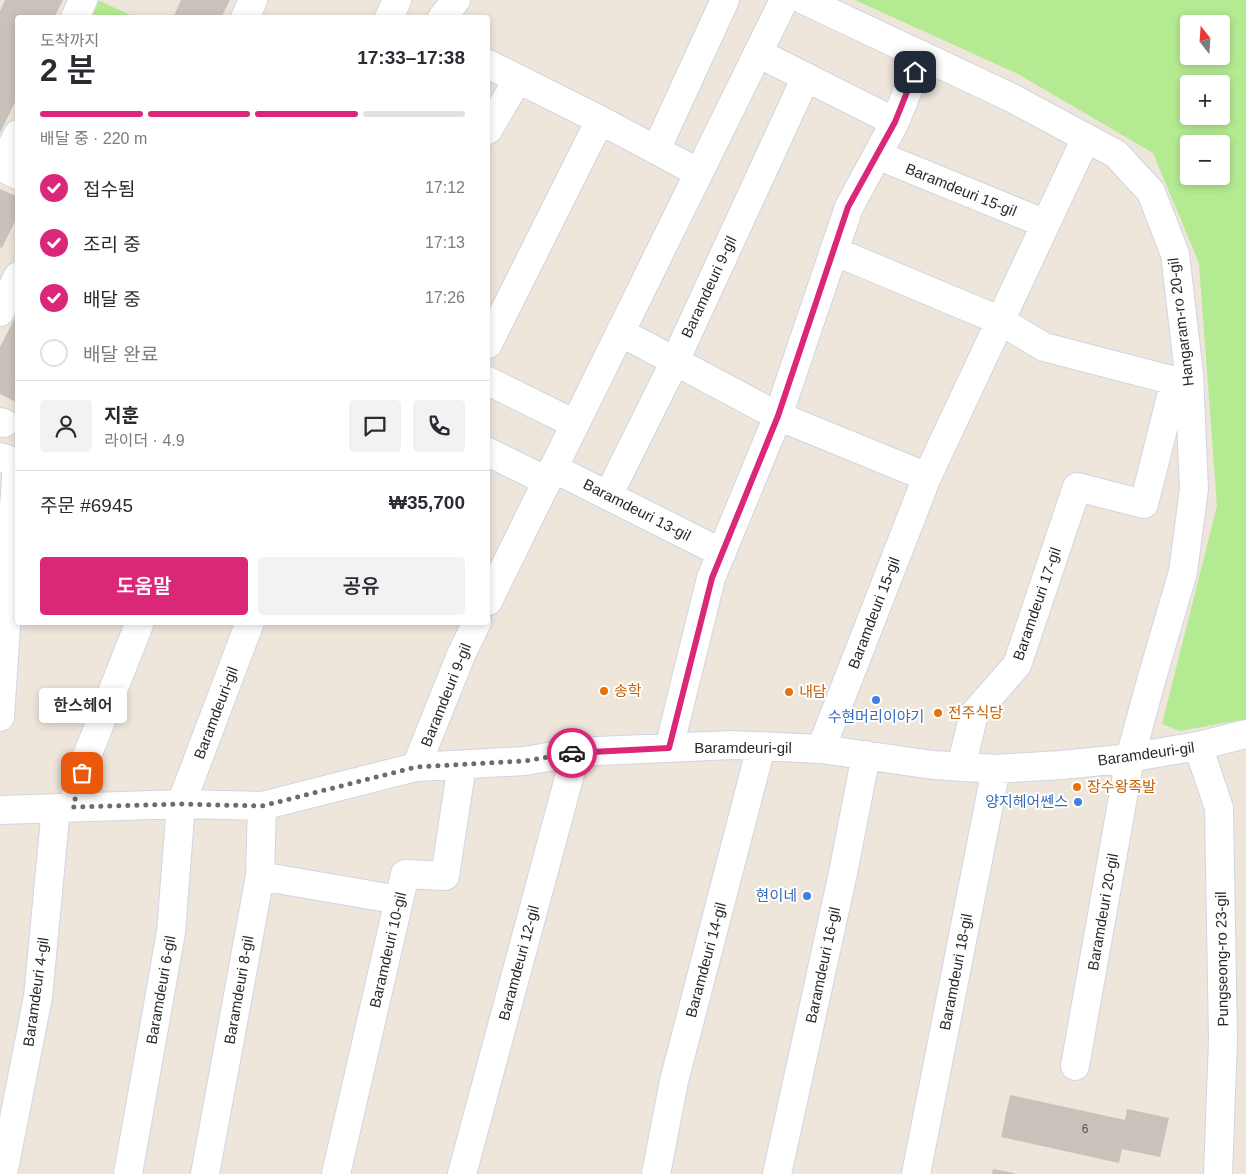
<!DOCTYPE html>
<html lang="ko">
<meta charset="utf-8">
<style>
body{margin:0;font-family:Helvetica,"Noto Sans KR",sans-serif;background:#f2f2f3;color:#2b2b33;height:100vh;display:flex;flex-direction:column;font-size:19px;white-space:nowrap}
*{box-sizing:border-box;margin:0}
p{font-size:16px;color:#7c7c81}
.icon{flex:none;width:28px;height:28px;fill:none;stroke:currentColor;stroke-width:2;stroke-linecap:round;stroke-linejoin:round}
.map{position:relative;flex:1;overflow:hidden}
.side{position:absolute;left:15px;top:15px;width:475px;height:610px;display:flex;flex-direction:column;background:#fff;border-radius:5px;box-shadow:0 2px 8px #0003}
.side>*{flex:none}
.needle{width:32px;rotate:343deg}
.buttons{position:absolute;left:1180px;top:15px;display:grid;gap:10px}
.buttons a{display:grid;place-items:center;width:50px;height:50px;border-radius:5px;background:#fff;box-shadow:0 2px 8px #0003;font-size:25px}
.pin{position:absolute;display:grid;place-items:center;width:42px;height:42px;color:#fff;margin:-21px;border-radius:10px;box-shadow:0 2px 8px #0006}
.courier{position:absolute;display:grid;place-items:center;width:50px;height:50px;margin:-25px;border:4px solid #db2777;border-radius:50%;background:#fff;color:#222;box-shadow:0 1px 6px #0007}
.bubble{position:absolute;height:35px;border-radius:5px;background:#fff;box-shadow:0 2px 8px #0003;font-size:16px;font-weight:600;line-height:35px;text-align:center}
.headline em{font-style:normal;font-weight:600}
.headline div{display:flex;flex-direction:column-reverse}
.headline{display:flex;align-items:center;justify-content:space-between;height:85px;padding:0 25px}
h1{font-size:32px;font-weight:600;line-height:38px}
.bar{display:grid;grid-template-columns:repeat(4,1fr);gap:8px 5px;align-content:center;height:60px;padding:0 25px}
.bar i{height:6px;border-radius:4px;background:#e1e1e2}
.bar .selected{background:#db2777}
.bar p{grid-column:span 4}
.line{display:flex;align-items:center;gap:12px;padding:0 25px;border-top:1px solid #e1e1e2}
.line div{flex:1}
.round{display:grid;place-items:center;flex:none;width:52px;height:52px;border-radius:5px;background:#f2f2f3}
ol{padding:0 25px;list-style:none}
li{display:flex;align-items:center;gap:15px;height:55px}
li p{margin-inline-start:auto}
li .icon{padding:5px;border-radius:50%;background:#db2777;color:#fff;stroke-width:4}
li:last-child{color:#7c7c81}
li i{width:28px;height:28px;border:2px solid #e1e1e2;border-radius:50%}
.primary-button{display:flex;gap:10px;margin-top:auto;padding:10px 25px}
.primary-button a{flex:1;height:58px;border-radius:5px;background:#db2777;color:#fff;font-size:20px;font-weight:600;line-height:58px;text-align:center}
.primary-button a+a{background:#f2f2f3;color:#2b2b33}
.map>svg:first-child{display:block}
.green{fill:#b4ea91;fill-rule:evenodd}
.building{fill:#c9c2ba}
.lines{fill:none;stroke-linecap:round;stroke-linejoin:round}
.minor-casing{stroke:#d0d5e5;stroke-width:30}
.minor{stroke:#fff;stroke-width:28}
.done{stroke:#6f6b68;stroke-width:5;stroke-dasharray:0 9}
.route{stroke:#db2777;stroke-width:6}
.food-dot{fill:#e8710a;stroke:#fff;stroke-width:2}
.shop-dot{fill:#3f7fe0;stroke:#fff;stroke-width:2}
.labels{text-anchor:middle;stroke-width:4;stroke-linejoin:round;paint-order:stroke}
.number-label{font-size:12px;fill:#52504e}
.street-label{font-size:15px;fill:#2a2a2a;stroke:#fff}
.food-label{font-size:15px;fill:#c56008;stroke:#fff;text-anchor:start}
.shop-label{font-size:15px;fill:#366cbe;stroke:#fff;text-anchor:end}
</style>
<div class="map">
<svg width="1246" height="1174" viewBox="0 0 1246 1174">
<rect width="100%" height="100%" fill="#eee5db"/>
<!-- green -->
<path class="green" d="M855,0H1246V719L1180,731L1162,724L1217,506L1199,263L1153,153L1018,74ZM1189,24H1221V56H1189ZM1189,84H1221V116H1189ZM1189,144H1221V176H1189Z
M99,1H100L135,17H91Z"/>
<!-- building -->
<path class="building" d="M5,0H63L54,18H18V96L0,133V11Z
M181,0H230L221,18H173Z
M0,189L18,197V215L2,248L0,247Z
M18,312V403L0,394V347Z
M1010,1095L1125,1120L1127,1109L1169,1118L1160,1157L1122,1149L1119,1163L1001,1137Z
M993,1169L1014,1173V1174H992Z"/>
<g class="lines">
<!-- minor casing -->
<g class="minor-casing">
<path id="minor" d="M804,0L1012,98L1116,154L1151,192L1175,254L1189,374L1194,489L1183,572L1151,681L1130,758L1075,1066
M75,18L83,0
M245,18L253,0
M389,18L397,0
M442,18L456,0
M758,53L895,122
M488,64L600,120L699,173
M488,130L518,79
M18,134L1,167L18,175
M656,150L725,0
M877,155L1046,224
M834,251L1001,321L1044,347L1175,381L1144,504L1077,487L1017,665L974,714L961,767
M0,312L18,276
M620,332L778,416L927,477
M488,344L600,120
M488,381L575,424
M0,422L4,423
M488,452L547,481
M0,457L17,463L0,717
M553,468L722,553
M608,496L675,361L806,77
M488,601L784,0
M1198,746L1219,808L1223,1040L1218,1174
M669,748L711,578L778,416L849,207L895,122L922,55
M821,749L927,477L1086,138
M416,767L461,655L477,622
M73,807L87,756L140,622
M0,810L181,804L262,806L416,767L525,761L576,752L732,745L821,749L933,765L996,769L1061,765L1122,759L1198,746L1246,734
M260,876L399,900
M3,1174L38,997L56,808
M128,1174L171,932L181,804L250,622
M205,1174L260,876L262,806
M336,1174L405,874L445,876L462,765
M462,1174L576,752
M656,1174L674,1081L761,747
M777,1174L843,873L866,755
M916,1174L996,769"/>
</g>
<!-- minor -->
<use href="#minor" class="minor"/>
</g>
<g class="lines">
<!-- done -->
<path class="done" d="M82,773L73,807L181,804L262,806L416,767L525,761L572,753"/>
<!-- route -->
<path class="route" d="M572,753L669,748L712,578L778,416L848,207L895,122L915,72"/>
</g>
<!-- markers -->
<g class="food-dot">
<circle cx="604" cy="691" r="5"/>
<circle cx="789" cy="692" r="5"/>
<circle cx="938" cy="713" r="5"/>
<circle cx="1077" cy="787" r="5"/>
</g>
<g class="shop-dot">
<circle cx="876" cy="700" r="5"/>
<circle cx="1078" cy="802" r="5"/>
<circle cx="807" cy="896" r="5"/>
</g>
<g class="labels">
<!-- number labels -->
<g class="number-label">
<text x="1085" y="1133">6</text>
</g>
<!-- street labels -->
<g class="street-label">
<text transform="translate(961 190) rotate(22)" y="5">Baramdeuri 15-gil</text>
<text transform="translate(709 287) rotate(-65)" y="5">Baramdeuri 9-gil</text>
<text transform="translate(1181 322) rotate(-97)" y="5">Hangaram-ro 20-gil</text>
<text transform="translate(637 510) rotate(27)" y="5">Baramdeuri 13-gil</text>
<text transform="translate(1037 604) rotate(-71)" y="5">Baramdeuri 17-gil</text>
<text transform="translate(874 613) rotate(-69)" y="5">Baramdeuri 15-gil</text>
<text transform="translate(446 695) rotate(-68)" y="5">Baramdeuri 9-gil</text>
<text transform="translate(216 713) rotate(-69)" y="5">Baramdeuri-gil</text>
<text x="743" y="753">Baramdeuri-gil</text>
<text transform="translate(1146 754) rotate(-8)" y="5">Baramdeuri-gil</text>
<text transform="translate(1103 912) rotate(-80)" y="5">Baramdeuri 20-gil</text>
<text transform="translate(388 950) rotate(-77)" y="5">Baramdeuri 10-gil</text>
<text transform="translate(1222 959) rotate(-91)" y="5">Pungseong-ro 23-gil</text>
<text transform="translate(706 960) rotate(-75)" y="5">Baramdeuri 14-gil</text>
<text transform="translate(519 963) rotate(-75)" y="5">Baramdeuri 12-gil</text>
<text transform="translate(823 965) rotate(-78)" y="5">Baramdeuri 16-gil</text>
<text transform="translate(956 972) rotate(-79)" y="5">Baramdeuri 18-gil</text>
<text transform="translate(161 990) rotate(-80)" y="5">Baramdeuri 6-gil</text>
<text transform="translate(239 990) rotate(-80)" y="5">Baramdeuri 8-gil</text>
<text transform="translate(36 992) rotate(-82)" y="5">Baramdeuri 4-gil</text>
</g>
<!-- food labels -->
<g class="food-label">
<text x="614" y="696">송학</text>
<text x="799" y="697">내담</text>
<text x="948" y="718">전주식당</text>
<text x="1087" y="792">장수왕족발</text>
</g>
<!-- shop labels -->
<g class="shop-label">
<text x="876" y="722" text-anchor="middle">수현머리이야기</text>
<text x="1068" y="807">양지헤어쎈스</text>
<text x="797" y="901">현이네</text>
</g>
</g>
</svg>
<div class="buttons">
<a><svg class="needle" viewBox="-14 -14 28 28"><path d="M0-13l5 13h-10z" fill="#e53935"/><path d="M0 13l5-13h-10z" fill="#7c7c81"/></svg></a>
<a>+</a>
<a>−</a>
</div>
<div class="pin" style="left:82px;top:773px;background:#ea580c"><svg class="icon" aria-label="bag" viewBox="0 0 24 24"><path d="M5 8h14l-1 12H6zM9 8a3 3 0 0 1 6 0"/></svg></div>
<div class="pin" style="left:915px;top:72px;background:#1f2937"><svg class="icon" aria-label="home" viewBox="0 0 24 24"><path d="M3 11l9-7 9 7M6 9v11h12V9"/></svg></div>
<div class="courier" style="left:572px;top:753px"><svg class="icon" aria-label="car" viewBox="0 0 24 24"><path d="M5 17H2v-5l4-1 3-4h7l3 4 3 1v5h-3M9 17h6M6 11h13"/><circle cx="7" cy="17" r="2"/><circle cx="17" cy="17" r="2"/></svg></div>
<div class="bubble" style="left:39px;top:688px;width:88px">한스헤어</div>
<section class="side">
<div class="headline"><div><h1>2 분</h1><p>도착까지</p></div><em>17:33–17:38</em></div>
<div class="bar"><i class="selected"></i><i class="selected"></i><i class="selected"></i><i></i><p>배달 중 · 220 m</p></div>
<ol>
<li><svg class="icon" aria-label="check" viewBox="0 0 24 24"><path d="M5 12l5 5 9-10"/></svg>접수됨<p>17:12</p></li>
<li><svg class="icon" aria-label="check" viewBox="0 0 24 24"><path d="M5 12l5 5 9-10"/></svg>조리 중<p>17:13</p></li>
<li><svg class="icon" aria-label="check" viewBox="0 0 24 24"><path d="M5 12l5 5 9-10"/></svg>배달 중<p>17:26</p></li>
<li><i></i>배달 완료</li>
</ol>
<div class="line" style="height:90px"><a class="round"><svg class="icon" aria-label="person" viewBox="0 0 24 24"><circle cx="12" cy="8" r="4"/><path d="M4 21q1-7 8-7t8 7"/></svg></a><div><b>지훈</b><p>라이더 · 4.9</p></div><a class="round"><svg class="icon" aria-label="chat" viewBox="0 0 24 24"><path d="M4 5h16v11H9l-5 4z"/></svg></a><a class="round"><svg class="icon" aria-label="phone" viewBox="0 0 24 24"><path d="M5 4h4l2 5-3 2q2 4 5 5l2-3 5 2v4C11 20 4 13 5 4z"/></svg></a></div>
<div class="line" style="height:65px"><div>주문 #6945</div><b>₩35,700</b></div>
<div class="primary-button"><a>도움말</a><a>공유</a></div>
</section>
</div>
